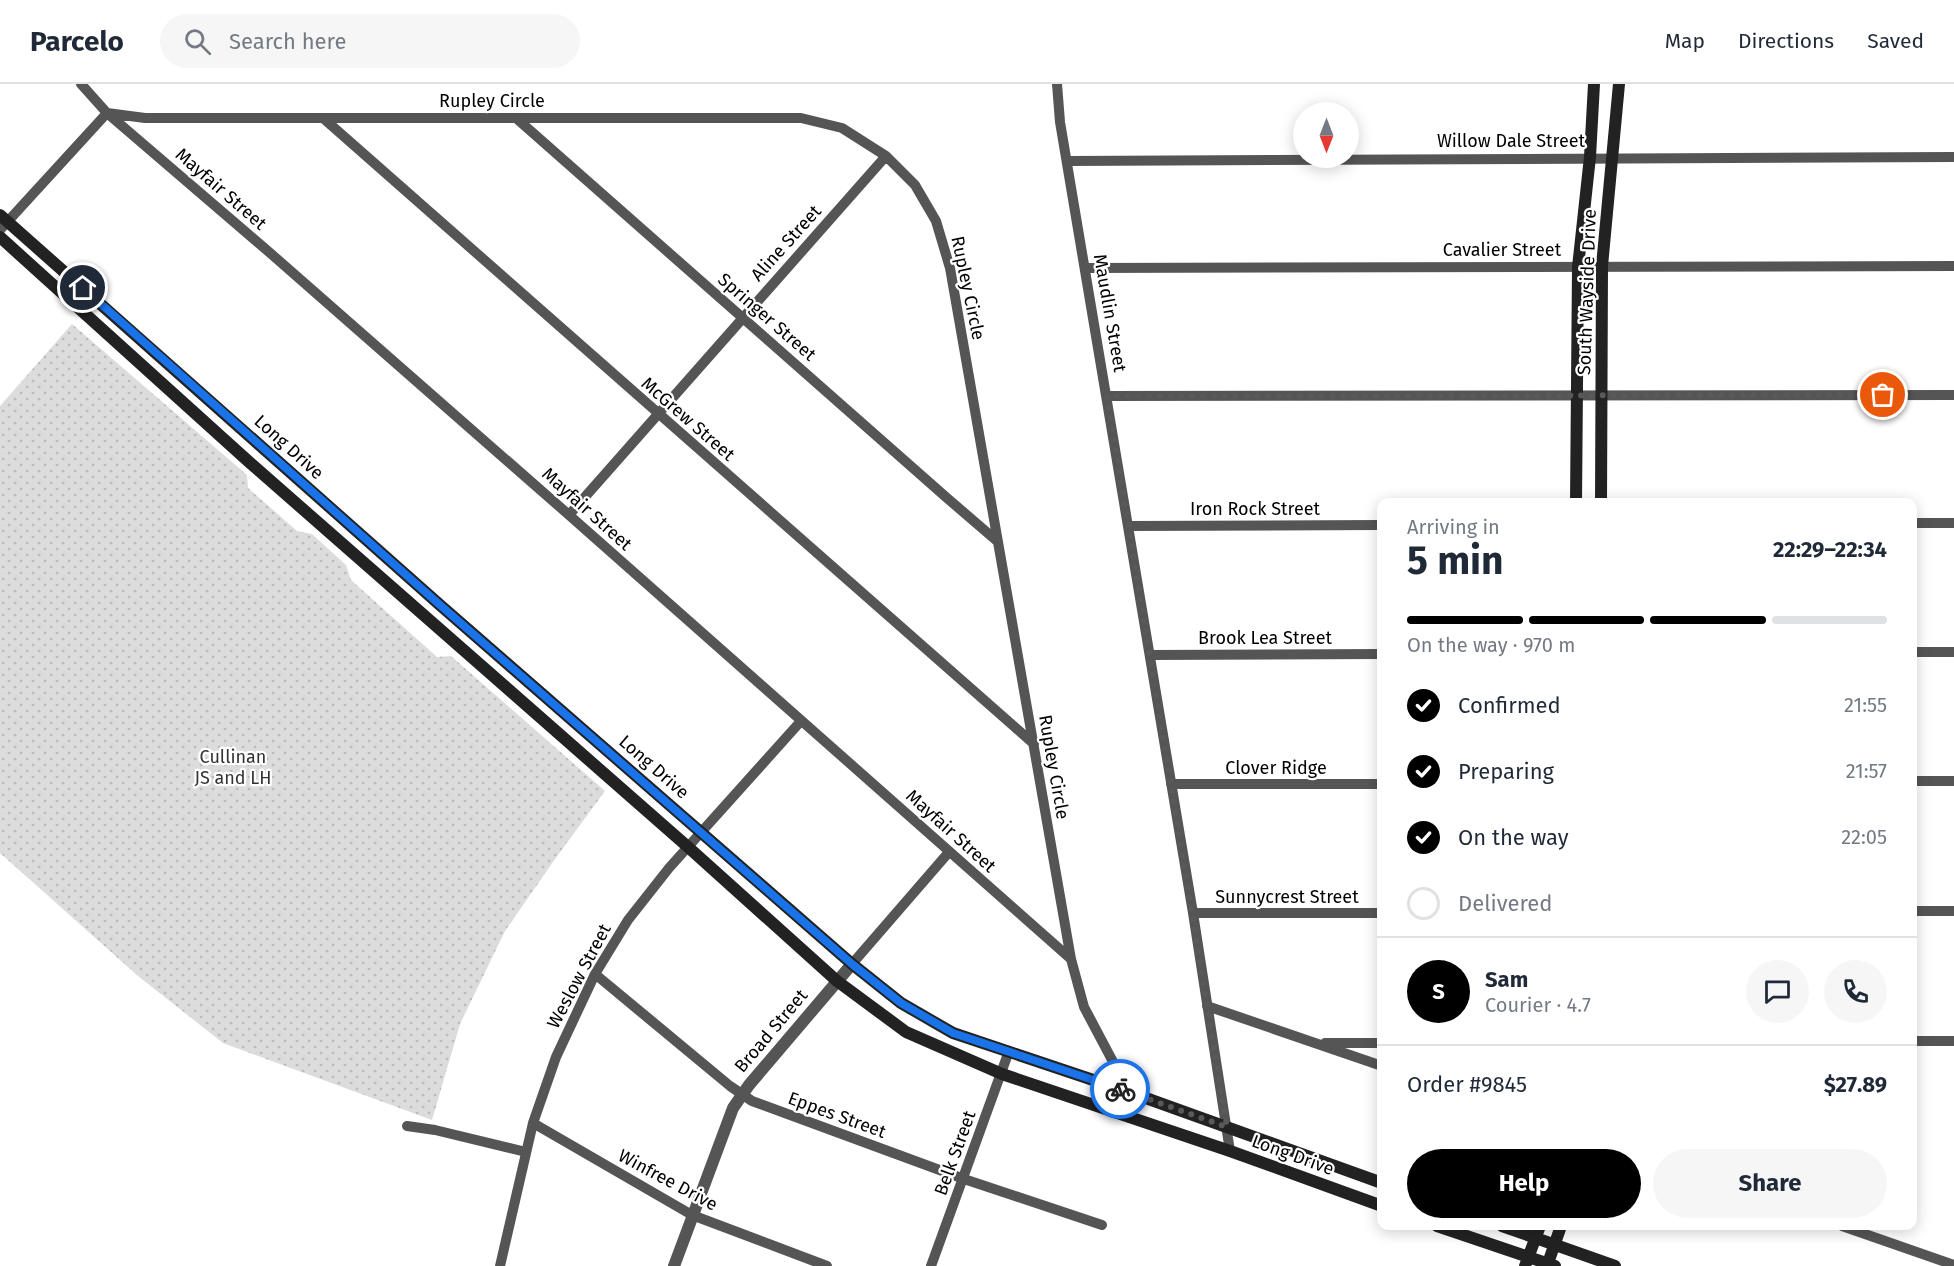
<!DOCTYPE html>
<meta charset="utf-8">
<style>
body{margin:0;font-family:"Fira Sans",sans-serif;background:#f6f6f7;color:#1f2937;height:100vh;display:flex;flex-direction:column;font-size:22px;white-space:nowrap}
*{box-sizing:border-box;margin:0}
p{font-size:20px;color:#747a83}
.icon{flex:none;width:33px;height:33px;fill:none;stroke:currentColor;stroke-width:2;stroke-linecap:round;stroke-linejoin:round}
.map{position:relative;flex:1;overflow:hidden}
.details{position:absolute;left:1377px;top:414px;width:540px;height:732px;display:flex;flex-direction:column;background:#fff;border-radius:12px;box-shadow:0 3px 15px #0003}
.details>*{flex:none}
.needle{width:39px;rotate:180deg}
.buttons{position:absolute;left:1293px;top:18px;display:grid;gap:12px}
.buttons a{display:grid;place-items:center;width:66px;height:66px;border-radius:50%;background:#fff;box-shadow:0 3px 15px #0003;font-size:30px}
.pin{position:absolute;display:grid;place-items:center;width:51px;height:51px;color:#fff;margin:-26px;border:3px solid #fff;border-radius:50%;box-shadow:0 2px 6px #0007}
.courier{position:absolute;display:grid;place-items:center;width:60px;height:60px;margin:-30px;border:4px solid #1a73e8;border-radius:50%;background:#fff;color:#222;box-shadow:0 2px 8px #0007}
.headline em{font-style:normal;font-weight:700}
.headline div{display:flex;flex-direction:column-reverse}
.headline{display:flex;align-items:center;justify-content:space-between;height:102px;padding:0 30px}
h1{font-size:39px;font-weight:700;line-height:45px}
.bar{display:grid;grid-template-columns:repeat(4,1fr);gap:9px 6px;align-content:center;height:72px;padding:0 30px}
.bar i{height:8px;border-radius:4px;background:#e0e1e3}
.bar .active{background:#000}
.bar p{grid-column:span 4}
.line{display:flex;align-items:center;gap:15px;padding:0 30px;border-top:2px solid #e0e1e3}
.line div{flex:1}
.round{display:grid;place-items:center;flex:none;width:63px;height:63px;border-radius:32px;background:#f6f6f7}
ol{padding:0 30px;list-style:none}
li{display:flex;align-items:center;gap:18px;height:66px}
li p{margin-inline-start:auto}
li .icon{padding:6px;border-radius:50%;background:#000;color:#fff;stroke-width:4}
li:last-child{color:#747a83}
li i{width:33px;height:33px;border:3px solid #e0e1e3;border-radius:50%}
.button{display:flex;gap:12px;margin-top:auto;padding:12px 30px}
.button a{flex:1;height:69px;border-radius:36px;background:#000;color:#fff;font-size:24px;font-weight:700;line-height:69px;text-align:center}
.button a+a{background:#f6f6f7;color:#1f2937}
header{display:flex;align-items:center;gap:36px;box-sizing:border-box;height:84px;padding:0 30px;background:#fff;border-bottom:2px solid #e0e1e3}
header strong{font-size:28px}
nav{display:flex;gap:33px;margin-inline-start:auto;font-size:21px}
.search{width:420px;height:54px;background:#f6f6f7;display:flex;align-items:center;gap:15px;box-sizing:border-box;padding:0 21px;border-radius:33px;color:#747a83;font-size:22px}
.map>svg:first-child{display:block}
.park{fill:url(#park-dots)}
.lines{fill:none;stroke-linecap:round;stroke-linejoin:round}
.minor{stroke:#555;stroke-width:10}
.tertiary{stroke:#555;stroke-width:12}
.secondary{stroke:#222;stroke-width:12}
.done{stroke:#595959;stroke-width:6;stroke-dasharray:0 10.8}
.route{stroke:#1a73e8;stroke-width:8}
.labels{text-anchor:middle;stroke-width:4.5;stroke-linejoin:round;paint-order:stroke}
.street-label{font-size:18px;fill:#000;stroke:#fff}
.park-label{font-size:18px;fill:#333;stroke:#fff}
</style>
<header>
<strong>Parcelo</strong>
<div class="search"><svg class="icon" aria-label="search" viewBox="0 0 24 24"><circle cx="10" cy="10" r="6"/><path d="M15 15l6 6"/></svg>Search here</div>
<nav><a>Map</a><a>Directions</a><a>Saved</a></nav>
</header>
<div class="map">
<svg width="1954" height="1182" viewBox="0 0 1954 1182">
<defs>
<pattern id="park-dots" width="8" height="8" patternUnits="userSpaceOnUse" patternTransform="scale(1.5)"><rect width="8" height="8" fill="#dcdcdc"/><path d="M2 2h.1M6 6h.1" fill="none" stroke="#bbb" stroke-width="1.8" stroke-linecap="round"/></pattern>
</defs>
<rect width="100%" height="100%" fill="#fff"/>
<!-- park -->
<path class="park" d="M72,240L247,391L248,404L297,447L312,450L346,481L351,496L437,573L451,572L605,707L555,775L505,847L460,940L432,1036L223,959L138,892L0,769V322Z"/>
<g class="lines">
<!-- minor -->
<path class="minor" d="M81,0L107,29L269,168L569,431L1071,875
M1057,0L1060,38L1193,829L1230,1067
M323,34L1034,660
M516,34L947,414L997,457
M1068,77L1954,73
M0,146L107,29L145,34H801L842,44L886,72L915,101L936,137L950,184L1071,875L1084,923L1129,1008L1130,1034
M1086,184L1954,182
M1107,312L1954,311
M569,431L886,72
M1912,439H1954
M1129,442L1382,441
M1912,568H1954
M1150,571L1382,570
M1912,697H1954
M1171,700H1382
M1912,827H1954
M1193,829H1382
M852,880L949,768
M595,890L730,1002L752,1017L964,1095L1102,1141
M1207,922L1382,982
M1912,957H1954
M1325,959H1382
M533,1039L692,1131L827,1182
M407,1042L435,1046L526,1068
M1842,1142L1954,1181
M500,1182L533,1039L556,973L595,890L628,836L669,784L801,637
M931,1182L1009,967"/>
<!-- tertiary -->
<path class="tertiary" d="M674,1182L733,1024L749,1001L852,880"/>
<!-- secondary -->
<path class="secondary" d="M0,131L440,521L852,880L901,919L953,949L1129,1008L1382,1099
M0,153L248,377L688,763L837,897L906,948L1002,990L1230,1067L1382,1122
M1576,418L1578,183L1590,73L1594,0
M1601,418L1602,182L1619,0
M1437,1142L1555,1182
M1502,1142L1615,1182
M1525,1182L1540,1142
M1547,1182L1561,1142"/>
</g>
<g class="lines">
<!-- done -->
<path class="done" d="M1120,1005L1227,1043L1107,312L1883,311"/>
<!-- route -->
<path class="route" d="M83,204L440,521L852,880L901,919L953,949L1120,1005"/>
</g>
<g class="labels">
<!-- street labels -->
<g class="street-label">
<text x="492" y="23">Rupley Circle</text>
<text x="1511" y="63">Willow Dale Street</text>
<text transform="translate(221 105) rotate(41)" y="6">Mayfair Street</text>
<text transform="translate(786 159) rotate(-48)" y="6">Aline Street</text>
<text x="1502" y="172">Cavalier Street</text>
<text transform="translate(968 204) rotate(78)" y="6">Rupley Circle</text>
<text transform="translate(1587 208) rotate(-88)" y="6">South Wayside Drive</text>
<text transform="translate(1110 229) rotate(80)" y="6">Maudlin Street</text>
<text transform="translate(767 233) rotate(41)" y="6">Springer Street</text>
<text transform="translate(688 335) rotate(41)" y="6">McGrew Street</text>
<text transform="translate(289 363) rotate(42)" y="6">Long Drive</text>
<text transform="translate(587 425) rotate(42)" y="6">Mayfair Street</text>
<text x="1255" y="431">Iron Rock Street</text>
<text x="1265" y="560">Brook Lea Street</text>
<text transform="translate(654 683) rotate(41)" y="6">Long Drive</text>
<text transform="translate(1054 683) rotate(80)" y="6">Rupley Circle</text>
<text x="1276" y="690">Clover Ridge</text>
<text transform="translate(951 747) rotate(42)" y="6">Mayfair Street</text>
<text x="1287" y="819">Sunnycrest Street</text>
<text transform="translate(579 892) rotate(-62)" y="6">Weslow Street</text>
<text transform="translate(771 947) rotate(-50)" y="6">Broad Street</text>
<text transform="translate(837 1031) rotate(20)" y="6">Eppes Street</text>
<text transform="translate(955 1069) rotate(-70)" y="6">Belk Street</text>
<text transform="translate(1293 1071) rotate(20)" y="6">Long Drive</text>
<text transform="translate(668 1096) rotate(28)" y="6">Winfree Drive</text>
</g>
<!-- park labels -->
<g class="park-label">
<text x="233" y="679">Cullinan<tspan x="233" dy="21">JS and LH</tspan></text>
</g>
</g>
</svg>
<div class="buttons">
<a><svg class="needle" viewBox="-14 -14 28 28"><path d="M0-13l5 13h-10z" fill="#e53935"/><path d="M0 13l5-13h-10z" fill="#747a83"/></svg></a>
</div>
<div class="pin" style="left:1883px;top:311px;background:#ea580c"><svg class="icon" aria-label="bag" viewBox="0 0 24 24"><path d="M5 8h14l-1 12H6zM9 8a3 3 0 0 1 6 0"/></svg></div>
<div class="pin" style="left:83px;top:204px;background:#1f2937"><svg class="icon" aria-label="home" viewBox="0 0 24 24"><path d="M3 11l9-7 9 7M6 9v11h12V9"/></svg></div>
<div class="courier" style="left:1120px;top:1005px"><svg class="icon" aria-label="bike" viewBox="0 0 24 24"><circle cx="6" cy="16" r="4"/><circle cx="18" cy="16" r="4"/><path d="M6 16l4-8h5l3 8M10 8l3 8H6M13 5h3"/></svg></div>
<section class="details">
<div class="headline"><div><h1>5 min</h1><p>Arriving in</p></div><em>22:29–22:34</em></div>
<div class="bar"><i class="active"></i><i class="active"></i><i class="active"></i><i></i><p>On the way · 970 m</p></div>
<ol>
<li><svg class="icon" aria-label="check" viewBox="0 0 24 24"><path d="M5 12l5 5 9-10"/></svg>Confirmed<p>21:55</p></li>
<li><svg class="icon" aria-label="check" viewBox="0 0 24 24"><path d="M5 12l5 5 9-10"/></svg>Preparing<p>21:57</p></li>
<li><svg class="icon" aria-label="check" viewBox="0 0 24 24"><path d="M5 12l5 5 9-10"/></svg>On the way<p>22:05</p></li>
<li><i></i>Delivered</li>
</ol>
<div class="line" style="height:108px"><b class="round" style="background:#000;color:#fff">S</b><div><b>Sam</b><p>Courier · 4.7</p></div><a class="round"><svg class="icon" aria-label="chat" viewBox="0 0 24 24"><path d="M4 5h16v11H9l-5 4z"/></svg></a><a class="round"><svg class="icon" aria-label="phone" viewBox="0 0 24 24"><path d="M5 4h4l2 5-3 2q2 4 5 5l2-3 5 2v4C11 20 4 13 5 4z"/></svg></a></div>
<div class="line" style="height:78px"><div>Order #9845</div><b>$27.89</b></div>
<div class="button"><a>Help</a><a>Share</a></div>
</section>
</div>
